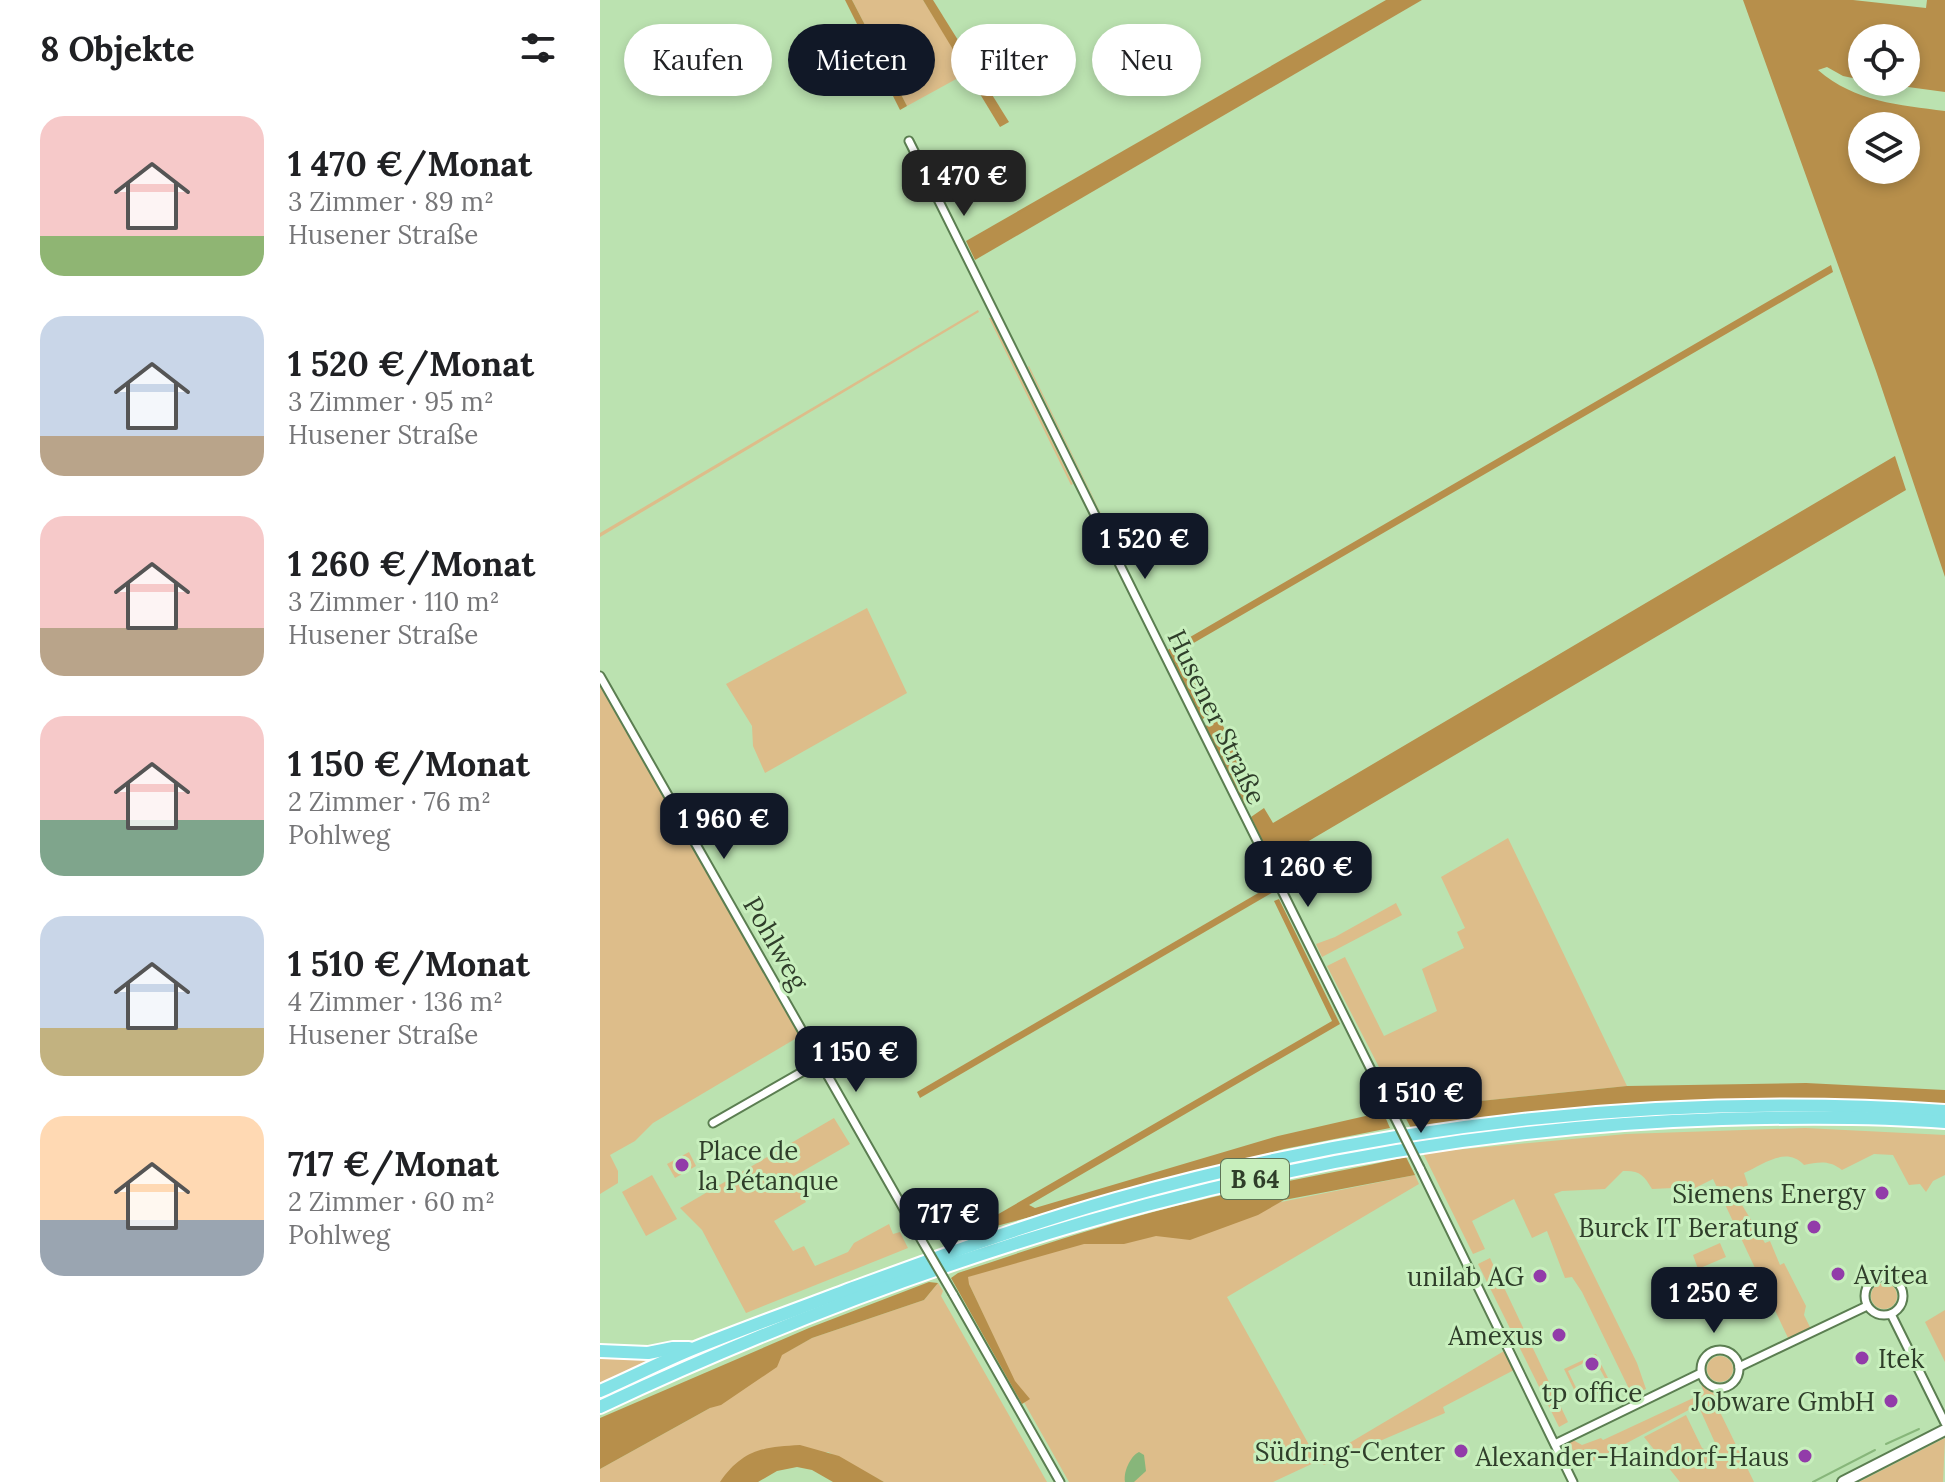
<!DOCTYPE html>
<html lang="de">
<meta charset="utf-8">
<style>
body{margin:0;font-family:Lora,serif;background:#f6f6f6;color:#202124;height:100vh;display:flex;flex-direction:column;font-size:30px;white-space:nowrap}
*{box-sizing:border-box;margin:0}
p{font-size:26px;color:#757577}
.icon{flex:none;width:44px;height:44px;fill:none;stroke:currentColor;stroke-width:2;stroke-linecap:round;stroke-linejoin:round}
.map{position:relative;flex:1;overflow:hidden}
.drawer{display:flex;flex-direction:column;background:#fff;width:600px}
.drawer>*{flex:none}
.hud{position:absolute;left:24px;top:24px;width:760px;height:72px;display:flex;gap:16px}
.fabs{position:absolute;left:1248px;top:24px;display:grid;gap:16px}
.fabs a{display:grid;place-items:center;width:72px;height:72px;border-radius:50%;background:#fff;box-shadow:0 4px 12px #0003;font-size:40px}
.price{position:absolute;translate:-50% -68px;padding:0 18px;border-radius:16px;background:#111827;color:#fff;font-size:26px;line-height:52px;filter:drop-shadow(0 2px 4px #0008)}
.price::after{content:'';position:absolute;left:50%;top:48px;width:24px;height:18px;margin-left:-12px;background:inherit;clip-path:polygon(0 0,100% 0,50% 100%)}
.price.active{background:#222;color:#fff}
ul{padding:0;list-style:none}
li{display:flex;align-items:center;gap:24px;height:200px;padding:0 40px}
li span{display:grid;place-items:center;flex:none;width:224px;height:160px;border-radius:24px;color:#555}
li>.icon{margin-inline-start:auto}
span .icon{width:96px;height:96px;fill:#fffc;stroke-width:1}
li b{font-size:34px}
h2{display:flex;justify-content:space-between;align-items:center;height:96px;padding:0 40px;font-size:34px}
.chip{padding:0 28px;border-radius:36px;background:#fff;box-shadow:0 4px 12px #0003;font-size:28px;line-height:72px}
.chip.active{background:#111827;color:#fff}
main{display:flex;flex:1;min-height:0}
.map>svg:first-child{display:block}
</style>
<main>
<section class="drawer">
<h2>8 Objekte<svg class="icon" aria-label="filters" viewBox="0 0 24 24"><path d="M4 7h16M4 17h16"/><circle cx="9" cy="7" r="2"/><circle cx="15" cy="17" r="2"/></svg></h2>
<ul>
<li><span style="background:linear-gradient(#f6c9c9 75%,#8fb573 0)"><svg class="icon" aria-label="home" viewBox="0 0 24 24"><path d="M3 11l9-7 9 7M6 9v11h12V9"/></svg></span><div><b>1 470 €/Monat</b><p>3 Zimmer · 89 m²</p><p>Husener Straße</p></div></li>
<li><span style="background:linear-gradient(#c9d6e8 75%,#b9a48a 0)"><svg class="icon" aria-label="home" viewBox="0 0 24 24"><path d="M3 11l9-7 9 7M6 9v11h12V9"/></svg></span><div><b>1 520 €/Monat</b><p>3 Zimmer · 95 m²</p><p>Husener Straße</p></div></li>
<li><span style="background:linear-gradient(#f6c9c9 70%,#b9a48a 0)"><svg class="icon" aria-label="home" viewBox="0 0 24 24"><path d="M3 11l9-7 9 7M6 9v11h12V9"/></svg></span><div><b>1 260 €/Monat</b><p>3 Zimmer · 110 m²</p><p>Husener Straße</p></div></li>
<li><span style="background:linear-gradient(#f6c9c9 65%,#7fa58c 0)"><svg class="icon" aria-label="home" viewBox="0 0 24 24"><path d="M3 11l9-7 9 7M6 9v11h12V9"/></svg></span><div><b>1 150 €/Monat</b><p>2 Zimmer · 76 m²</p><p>Pohlweg</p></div></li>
<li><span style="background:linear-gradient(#c9d6e8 70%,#c2b280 0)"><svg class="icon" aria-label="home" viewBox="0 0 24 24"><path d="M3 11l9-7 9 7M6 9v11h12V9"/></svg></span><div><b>1 510 €/Monat</b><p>4 Zimmer · 136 m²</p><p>Husener Straße</p></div></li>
<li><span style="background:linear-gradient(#ffd9b3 65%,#9aa5b1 0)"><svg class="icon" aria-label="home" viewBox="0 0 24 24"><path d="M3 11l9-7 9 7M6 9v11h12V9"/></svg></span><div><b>717 €/Monat</b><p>2 Zimmer · 60 m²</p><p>Pohlweg</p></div></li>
</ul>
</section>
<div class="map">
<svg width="1345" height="1482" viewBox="0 0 1345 1482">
<rect width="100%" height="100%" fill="#bbe2b0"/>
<g fill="#ddbd8a" fill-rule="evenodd">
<path d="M 252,0 L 323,0 L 369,72 L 307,106 Z"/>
<path d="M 378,310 L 379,312 L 0,537 L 0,533 Z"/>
<path d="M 389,318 L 391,318 L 473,484 L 471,485 Z"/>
<path d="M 429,366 L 521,554 L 428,367 Z"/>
<path d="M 267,608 L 307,693 L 165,773 L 153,746 L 152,726 L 126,684 Z"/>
<path d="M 0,686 L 212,1056 L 210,1063 L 195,1039 L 53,1123 L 35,1141 L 10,1155 L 18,1171 L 18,1183 L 0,1194 Z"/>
<path d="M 908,838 L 1027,1086 L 861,1103 L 856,1099 L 818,1106 L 799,1106 L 727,966 L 745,957 L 784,1036 L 837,1011 L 822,969 L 864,948 L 857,932 L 865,928 L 841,877 Z"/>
<path d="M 796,903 L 802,915 L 722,957 L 716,944 L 735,937 Z"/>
<path d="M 234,1118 L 250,1144 L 191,1178 L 206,1202 L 174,1221 L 193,1251 L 204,1246 L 215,1266 L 248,1252 L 254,1243 L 289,1224 L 293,1234 L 300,1232 L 308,1248 L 146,1313 L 102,1230 L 80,1208 Z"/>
<path d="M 1205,1128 L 1345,1135 L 1345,1175 L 1333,1181 L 1326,1192 L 1320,1184 L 1309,1185 L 1293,1155 L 1274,1154 L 1242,1170 C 1229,1160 1219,1162 1204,1165 C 1186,1146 1164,1164 1144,1173 L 1148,1185 L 1136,1195 L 1165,1243 L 1170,1241 L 1180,1265 L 1184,1263 L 1206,1306 L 1204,1315 L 1211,1329 L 1189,1340 L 1113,1179 L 1085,1193 L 1073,1188 L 1052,1189 C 1044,1175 1039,1170 1023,1171 L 1005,1189 L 962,1191 L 954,1194 L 1037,1363 L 1046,1389 L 1032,1395 L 982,1292 L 972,1277 L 965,1278 L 947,1231 L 932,1238 L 914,1199 L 872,1221 L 885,1249 L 873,1254 L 823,1153 L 1026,1134 Z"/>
<path d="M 89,1152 L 96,1166 L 75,1178 L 67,1164 Z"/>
<path d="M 52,1175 L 77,1219 L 46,1236 L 22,1192 Z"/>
<path d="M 815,1175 L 819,1184 L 627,1297 L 718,1461 L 673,1482 L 469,1482 L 425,1404 L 369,1284 L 356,1286 L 353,1281 L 484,1242 Z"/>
<path d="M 1120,1243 L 1126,1257 L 1098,1269 L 1093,1255 Z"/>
<path d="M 890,1258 L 968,1422 L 959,1427 L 878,1264 Z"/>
<path d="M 338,1283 L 343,1291 L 341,1296 L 447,1482 L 284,1482 L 228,1452 L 127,1482 L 0,1482 L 0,1469 L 110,1408 L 181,1355 L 212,1338 L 324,1300 Z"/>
<circle cx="1284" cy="1296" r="13"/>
<path d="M 1345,1310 L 1345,1362 L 1325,1322 Z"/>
<path d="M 904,1351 L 914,1370 L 843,1407 L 845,1413 L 724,1465 L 719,1461 Z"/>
<path d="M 996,1354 L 1012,1386 L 980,1402 L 964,1369 ZM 994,1358 L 1008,1384 L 981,1398 L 968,1371 Z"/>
<path d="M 71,1355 L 0,1387 L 0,1356 L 21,1359 Z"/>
<circle cx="1120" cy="1369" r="13"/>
<path d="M 1101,1384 L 1115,1393 L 1119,1410 L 1154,1482 L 1080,1482 L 1044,1437 L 1086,1415 L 1102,1448 L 1108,1451 L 1116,1445 L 1098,1405 L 982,1467 L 969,1443 L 973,1440 L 982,1445 L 1001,1438 L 1003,1440 L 1104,1393 Z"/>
<path d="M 1345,1438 L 1343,1482 L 1259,1482 Z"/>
</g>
<g fill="#b78f4b" fill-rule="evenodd">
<path d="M 245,0 L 252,0 L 307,106 L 300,110 Z"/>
<path d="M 323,0 L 333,0 L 409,122 L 400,127 Z"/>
<path d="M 786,0 L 822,0 L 375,260 L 366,241 Z"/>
<path d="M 1143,0 L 1253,0 L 1326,8 L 1327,0 L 1345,0 L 1345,92 L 1271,82 L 1306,82 L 1306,38 L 1262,38 L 1262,80 L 1243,76 L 1227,67 L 1218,70 C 1255,102 1299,105 1345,111 L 1345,577 L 1276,371 ZM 1262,126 L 1306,126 L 1306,170 L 1262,170 Z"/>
<path d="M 1231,265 L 1233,272 L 585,648 L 616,711 L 601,720 L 566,651 Z"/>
<path d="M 1295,456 L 1306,490 L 673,862 L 651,817 L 664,808 L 673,823 Z"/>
<path d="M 619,718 L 660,799 L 644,805 L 604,727 Z"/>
<path d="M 672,885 L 675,891 L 320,1098 L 317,1092 Z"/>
<path d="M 679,899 L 740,1024 L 429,1205 L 435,1208 L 678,1136 L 783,1112 L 790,1128 L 684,1149 L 344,1240 L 342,1233 L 395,1216 L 732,1021 L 674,901 Z"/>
<path d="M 1206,1083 L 1345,1090 L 1345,1104 C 1167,1093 986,1103 811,1128 L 803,1113 L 861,1103 L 1027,1086 Z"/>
<path d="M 806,1157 L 815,1175 L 684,1200 L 658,1215 L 590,1240 L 556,1236 L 524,1244 L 484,1244 L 368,1277 L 369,1284 L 415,1381 L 430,1399 L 422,1404 L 351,1278 L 358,1273 C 437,1247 516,1220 597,1201 C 666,1184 736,1173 806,1157 Z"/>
<path d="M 329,1282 L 338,1283 L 324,1300 L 212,1338 L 182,1355 L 177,1367 L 121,1405 L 110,1408 L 0,1469 L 0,1418 L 209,1328 Z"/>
<path d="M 200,1445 L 239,1456 L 284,1482 L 233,1482 L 212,1470 L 197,1467 L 177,1471 L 158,1482 L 120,1482 C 143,1449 164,1447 200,1445 Z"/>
</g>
<path fill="#87b67a" d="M 539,1452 L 544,1455 L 546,1471 L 534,1482 L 525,1482 C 523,1473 530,1456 539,1452 Z"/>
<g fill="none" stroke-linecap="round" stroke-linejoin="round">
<g stroke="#87b67a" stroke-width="2">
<path d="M 1286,1444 L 1319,1429"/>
<path d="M 1213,1482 L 1275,1450"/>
</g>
<g stroke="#5b7e51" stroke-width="11">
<g id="minor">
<path d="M 309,141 L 794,1116"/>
<path d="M 0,676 L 318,1234"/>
<path d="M 113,1123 L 221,1061"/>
<path d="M 820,1168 L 973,1482"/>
<circle cx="1284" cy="1296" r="19"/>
<path d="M 353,1294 L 460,1482"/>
<path d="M 1291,1314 L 1345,1423"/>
<circle cx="1120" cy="1369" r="19"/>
<path d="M 1139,1367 L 1267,1306"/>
<path d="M 955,1444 L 1101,1373"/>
</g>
</g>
<g stroke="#5b7e51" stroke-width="14">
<path id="secondary" d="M 1243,1482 L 1345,1430"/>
</g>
<g stroke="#fff" stroke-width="16">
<g id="trunk">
<path d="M 0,1351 L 48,1353 L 73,1348 L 89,1348"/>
<path d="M 0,1391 C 32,1377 63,1361 95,1348 C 145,1328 195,1310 245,1291 C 335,1258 424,1225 516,1199 C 785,1123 1067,1092 1345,1111"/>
<path d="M 0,1407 C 354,1241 728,1131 1122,1119 C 1196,1117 1271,1116 1345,1122"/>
</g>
</g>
<use href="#minor" stroke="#fff" stroke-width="7"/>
<use href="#secondary" stroke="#fff" stroke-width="10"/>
<use href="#trunk" stroke="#84e2e6" stroke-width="12"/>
<g stroke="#5b7e51" stroke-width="11" stroke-linecap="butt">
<g id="minor-bridge">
<path d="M 794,1116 L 820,1168"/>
<path d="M 318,1234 L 353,1294"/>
</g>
</g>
<use href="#minor-bridge" stroke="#fff" stroke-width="7"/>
</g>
<g fill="#923ca9" stroke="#c8efbd" stroke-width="3">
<circle cx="82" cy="1165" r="8"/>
<circle cx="1282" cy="1193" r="8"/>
<circle cx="1214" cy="1227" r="8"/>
<circle cx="1238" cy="1274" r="8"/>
<circle cx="940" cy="1276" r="8"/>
<circle cx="959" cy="1335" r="8"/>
<circle cx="1262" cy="1358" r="8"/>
<circle cx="992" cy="1364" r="8"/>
<circle cx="1291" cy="1401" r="8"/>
<circle cx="861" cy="1451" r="8"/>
<circle cx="1205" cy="1456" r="8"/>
</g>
<g text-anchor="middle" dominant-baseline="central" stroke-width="6" stroke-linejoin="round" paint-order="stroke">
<rect fill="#c8efbd" stroke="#5d7356" stroke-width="2" x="621" y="1159" width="68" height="40" rx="6"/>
<g font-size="24" font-weight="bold" fill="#2f3e2a">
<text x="655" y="1179">B 64</text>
</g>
<g font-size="26" fill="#2f3e2a" stroke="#c8efbd">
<text transform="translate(617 717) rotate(64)">Husener Straße</text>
<text transform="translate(176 943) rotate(60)">Pohlweg</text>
</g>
<g font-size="26" fill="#2f3e2a" stroke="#c8efbd" text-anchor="end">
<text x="98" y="1150" text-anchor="start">Place de<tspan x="98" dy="30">la Pétanque</tspan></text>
<text x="1266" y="1193">Siemens Energy</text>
<text x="1198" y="1227">Burck IT Beratung</text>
<text x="1254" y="1274" text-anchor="start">Avitea</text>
<text x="924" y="1276">unilab AG</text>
<text x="943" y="1335">Amexus</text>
<text x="1278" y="1358" text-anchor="start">Itek</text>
<text x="992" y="1392" text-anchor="middle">tp office</text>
<text x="1275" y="1401">Jobware GmbH</text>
<text x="845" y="1451">Südring-Center</text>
<text x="1189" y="1456">Alexander-Haindorf-Haus</text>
</g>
</g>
</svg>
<div class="fabs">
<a><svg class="icon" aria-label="locate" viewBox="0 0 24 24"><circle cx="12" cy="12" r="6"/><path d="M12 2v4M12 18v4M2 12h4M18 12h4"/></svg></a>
<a><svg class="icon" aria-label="layers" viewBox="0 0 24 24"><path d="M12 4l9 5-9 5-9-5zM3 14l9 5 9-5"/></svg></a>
</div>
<b class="price active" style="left:364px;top:218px">1 470 €</b>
<b class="price" style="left:545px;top:581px">1 520 €</b>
<b class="price" style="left:124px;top:861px">1 960 €</b>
<b class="price" style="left:708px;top:909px">1 260 €</b>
<b class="price" style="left:256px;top:1094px">1 150 €</b>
<b class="price" style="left:821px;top:1135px">1 510 €</b>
<b class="price" style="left:349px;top:1256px">717 €</b>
<b class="price" style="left:1114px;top:1335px">1 250 €</b>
<div class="hud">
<a class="chip">Kaufen</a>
<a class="chip active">Mieten</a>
<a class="chip">Filter</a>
<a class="chip">Neu</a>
</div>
</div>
</main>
